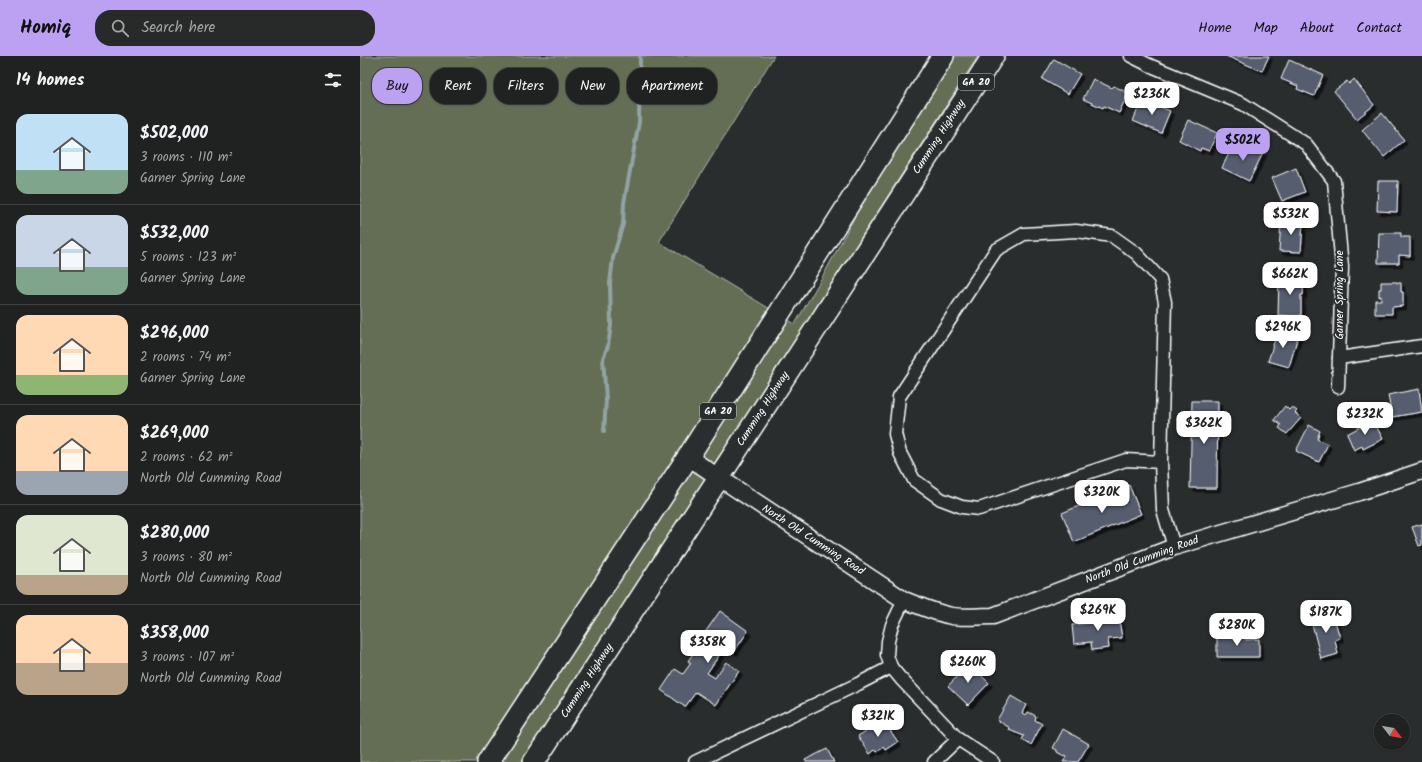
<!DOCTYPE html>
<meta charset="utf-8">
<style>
body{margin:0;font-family:Kalam,sans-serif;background:#282a2a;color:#f1f3f6;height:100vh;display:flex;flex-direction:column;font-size:15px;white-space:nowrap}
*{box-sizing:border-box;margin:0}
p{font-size:13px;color:#a2a4a5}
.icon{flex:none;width:22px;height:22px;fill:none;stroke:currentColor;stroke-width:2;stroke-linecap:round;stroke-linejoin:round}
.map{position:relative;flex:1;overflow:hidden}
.drawer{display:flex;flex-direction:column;background:#202222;width:360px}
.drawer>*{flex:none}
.hud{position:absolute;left:12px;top:12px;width:380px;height:36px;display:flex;gap:8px}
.needle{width:26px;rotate:121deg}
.tools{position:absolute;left:1014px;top:658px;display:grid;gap:8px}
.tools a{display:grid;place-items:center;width:36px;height:36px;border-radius:50%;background:#202222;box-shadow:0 1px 3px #0004,0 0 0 1px #3d3f40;font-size:20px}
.price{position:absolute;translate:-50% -34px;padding:0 9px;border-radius:8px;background:#fff;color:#222;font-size:13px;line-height:26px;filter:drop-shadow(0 1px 2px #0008)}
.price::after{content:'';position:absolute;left:50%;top:24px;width:12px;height:9px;margin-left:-6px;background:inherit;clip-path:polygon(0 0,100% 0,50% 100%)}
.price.current{background:#bca0f2;color:#111}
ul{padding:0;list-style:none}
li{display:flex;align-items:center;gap:12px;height:100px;padding:0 16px}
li+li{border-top:1px solid #3d3f40}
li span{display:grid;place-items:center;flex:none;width:112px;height:80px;border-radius:12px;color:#555}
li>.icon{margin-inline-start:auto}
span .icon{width:48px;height:48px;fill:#fffc;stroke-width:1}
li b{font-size:17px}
h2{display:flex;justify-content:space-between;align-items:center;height:48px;padding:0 16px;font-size:17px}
.pill{padding:0 14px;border-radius:16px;background:#202222;box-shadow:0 1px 3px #0004,0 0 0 1px #3d3f40;font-size:14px;line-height:36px}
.pill.current{background:#bca0f2;color:#111}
header{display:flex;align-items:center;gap:24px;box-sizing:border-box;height:56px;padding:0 20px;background:#bca0f2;color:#111}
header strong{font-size:19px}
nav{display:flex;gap:22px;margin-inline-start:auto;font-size:14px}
.search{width:280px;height:36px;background:#282a2a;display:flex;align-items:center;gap:10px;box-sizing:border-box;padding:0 14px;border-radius:16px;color:#a2a4a5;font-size:15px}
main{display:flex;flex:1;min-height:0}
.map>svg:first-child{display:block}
</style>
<header>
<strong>Homiq</strong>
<div class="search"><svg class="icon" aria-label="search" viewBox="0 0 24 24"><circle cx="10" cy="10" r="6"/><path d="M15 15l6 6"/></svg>Search here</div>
<nav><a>Home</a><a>Map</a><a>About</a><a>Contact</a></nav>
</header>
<main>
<section class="drawer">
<h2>14 homes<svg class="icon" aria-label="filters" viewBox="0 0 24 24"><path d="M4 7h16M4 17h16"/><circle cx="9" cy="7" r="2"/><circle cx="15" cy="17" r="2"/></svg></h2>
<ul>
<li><span style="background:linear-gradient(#bfe0f5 70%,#7fa58c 0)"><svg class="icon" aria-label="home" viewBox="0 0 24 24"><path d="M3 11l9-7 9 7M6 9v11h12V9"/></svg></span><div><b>$502,000</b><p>3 rooms · 110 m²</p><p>Garner Spring Lane</p></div></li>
<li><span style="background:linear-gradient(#c9d6e8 65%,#7fa58c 0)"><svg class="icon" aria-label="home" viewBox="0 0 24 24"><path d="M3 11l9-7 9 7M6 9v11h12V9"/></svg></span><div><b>$532,000</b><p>5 rooms · 123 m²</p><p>Garner Spring Lane</p></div></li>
<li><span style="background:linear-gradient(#ffd9b3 75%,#8fb573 0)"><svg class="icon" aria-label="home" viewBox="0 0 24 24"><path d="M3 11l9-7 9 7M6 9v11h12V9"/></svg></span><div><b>$296,000</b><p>2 rooms · 74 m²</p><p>Garner Spring Lane</p></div></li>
<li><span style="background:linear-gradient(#ffd9b3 70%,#9aa5b1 0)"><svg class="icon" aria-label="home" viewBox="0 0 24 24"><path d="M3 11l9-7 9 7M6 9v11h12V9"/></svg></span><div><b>$269,000</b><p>2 rooms · 62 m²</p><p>North Old Cumming Road</p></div></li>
<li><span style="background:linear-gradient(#dfe7d0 75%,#b9a48a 0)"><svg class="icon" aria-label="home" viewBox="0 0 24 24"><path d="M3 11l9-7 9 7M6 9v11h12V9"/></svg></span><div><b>$280,000</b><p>3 rooms · 80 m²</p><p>North Old Cumming Road</p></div></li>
<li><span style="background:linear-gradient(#ffd9b3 60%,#b9a48a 0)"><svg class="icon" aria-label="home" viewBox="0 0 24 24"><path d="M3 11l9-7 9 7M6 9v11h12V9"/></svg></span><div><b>$358,000</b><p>3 rooms · 107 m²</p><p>North Old Cumming Road</p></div></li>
</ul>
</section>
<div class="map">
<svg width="1062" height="706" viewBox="0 0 1062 706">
<defs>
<filter id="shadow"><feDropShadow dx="3.5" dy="3.5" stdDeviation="0" flood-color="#0009"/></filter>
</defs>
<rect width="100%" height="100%" fill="#2a2d2e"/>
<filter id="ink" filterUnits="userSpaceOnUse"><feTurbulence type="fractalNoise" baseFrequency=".025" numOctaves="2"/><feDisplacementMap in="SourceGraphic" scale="8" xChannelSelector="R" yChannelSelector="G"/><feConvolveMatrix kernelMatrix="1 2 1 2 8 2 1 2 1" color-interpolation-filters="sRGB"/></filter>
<g filter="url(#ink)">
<path fill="#636e54" stroke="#b1b6aa" d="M 0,0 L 414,0 L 299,186 L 435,268 L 464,218 L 543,71 L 589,0 L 618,0 L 443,272 L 457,281 L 179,706 L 0,706 Z"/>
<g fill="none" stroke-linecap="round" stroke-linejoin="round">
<path stroke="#91a3a4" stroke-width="4" d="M 244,375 L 246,343 L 243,302 L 248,290 L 251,269 L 250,227 L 253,202 L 263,168 L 264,147 L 279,66 L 280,0"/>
</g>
<g fill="#555d6e" stroke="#fff" filter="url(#shadow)">
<path d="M 866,0 L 909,0 L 902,15 Z"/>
<path d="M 694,3 L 720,18 L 708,38 L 682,23 Z"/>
<path d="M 929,4 L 963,19 L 954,40 L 937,33 L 938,30 L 921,23 Z"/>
<path d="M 733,23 L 752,32 L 754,30 L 768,37 L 759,57 L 744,50 L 743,52 L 723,43 Z"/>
<path d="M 994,23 L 1014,49 L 997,63 L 974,35 L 987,25 L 989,28 Z"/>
<path d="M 782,43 L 810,55 L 801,77 L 773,65 Z"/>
<path d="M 1022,57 L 1044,84 L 1024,101 L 1002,74 Z"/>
<path d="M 828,64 L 857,77 L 849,95 L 841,92 L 840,95 L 819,84 Z"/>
<path d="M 887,89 L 903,97 L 889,125 L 862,112 L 871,93 L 880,97 L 881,96 L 883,97 Z"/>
<path d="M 936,112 L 945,136 L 922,145 L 912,122 Z"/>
<path d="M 1018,125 L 1038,125 L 1037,156 L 1017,155 Z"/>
<path d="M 921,165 L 943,166 L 941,196 L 919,195 Z"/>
<path d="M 1019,177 L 1041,177 L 1041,181 L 1050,181 L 1050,200 L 1039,199 L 1039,207 L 1018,207 Z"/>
<path d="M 919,221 L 944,222 L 943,239 L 941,239 L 941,260 L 918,259 Z"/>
<path d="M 1021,226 L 1037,226 L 1037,227 L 1041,227 L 1041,236 L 1043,236 L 1043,250 L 1032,251 L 1032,258 L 1015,258 L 1015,244 L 1021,244 L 1021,240 L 1019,241 L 1019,233 L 1021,233 Z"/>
<path d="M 918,274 L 938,280 L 929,311 L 908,305 Z"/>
<path d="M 1059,333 L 1062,356 L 1032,361 L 1028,339 Z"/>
<path d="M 832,345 L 858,345 L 857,432 L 830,432 Z"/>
<path d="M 925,350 L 929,354 L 932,351 L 937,355 L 935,357 L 941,362 L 927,378 L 919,372 L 921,369 L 914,364 Z"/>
<path d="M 1013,364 L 1023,383 L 1003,393 L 1002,390 L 994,394 L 987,378 Z"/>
<path d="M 949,369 L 960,375 L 957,383 L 968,388 L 959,406 L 936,395 Z"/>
<path d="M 769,429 L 781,458 L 714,486 L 702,457 Z"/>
<path d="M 1062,468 L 1062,489 L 1059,490 L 1052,471 Z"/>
<path d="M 970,554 L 971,559 L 973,558 L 980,582 L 975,584 L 978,598 L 961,603 L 950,560 Z"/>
<path d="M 360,555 L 388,575 L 374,596 L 365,591 L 347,617 L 355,622 L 366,606 L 379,615 L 356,649 L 336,636 L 325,651 L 301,634 L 315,613 L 323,618 L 331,607 L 328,605 L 339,588 L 342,590 L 348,580 L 344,578 Z"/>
<path d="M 753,560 L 753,564 L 759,563 L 762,582 L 748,583 L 749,592 L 732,594 L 731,586 L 714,588 L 712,569 L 736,566 L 736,562 Z"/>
<path d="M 857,580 L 885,580 L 886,584 L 899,583 L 899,601 L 857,601 Z"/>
<path d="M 609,608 L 629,627 L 608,649 L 588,630 Z"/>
<path d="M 651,640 L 666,649 L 662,657 L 666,659 L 668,656 L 676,660 L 675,664 L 682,668 L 671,689 L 662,684 L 664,680 L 649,674 L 650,672 L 637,664 Z"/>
<path d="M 523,664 L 538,686 L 526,694 L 524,691 L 517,696 L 515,694 L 510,698 L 498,680 Z"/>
<path d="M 703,673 L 729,688 L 718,706 L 703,706 L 707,700 L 705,699 L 704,700 L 697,696 L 697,694 L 693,692 Z"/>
<path d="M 467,693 L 474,706 L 446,706 L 445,704 Z"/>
</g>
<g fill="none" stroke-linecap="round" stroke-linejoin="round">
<g stroke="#fff" stroke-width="15">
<g id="minor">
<path d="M 771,0 L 789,9 L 883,48 L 946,88 L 974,125 L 982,211 L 978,331"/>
<path d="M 979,302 L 1062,290"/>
<path d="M 801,406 L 766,404 L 619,453 L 602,451 L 581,443 L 554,424 L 540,397 L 535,378 L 539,341 L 636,194 L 664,178 L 716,175 L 752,180 L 776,197 L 800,223 L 805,246 L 801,406 L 803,454 L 814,491"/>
<path d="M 544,544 L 532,569 L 528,585 L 527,599 L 531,611 L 541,623 L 598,683 L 633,706"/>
<path d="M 335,706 L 498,628 L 531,611"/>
<path d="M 574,706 L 598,683"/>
</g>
</g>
<g stroke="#fff" stroke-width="19">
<path id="tertiary" d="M 328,401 L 544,544 C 560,550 575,557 592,560 C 605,562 619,560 633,560 L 814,491 L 999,436 L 1062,415"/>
</g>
<g stroke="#fff" stroke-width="24">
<g id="trunk">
<path d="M 128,706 L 328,401 L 583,0"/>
<path d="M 174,706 L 633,0"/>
</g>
</g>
<use href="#minor" stroke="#2a2d2e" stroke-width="12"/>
<use href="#tertiary" stroke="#2a2d2e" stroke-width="16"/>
<use href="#trunk" stroke="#2a2d2e" stroke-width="21"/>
</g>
</g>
<g text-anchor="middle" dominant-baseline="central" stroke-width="3.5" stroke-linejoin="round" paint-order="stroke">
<g fill="#2a2d2e" stroke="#bfc0c0" stroke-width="1">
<rect x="598" y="18" width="36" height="16" rx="3"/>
<rect x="340" y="347" width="36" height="16" rx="3"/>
</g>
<g font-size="10" font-weight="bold" fill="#fff">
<text x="616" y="26">GA 20</text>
<text x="358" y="355">GA 20</text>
</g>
<g font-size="11" fill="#fff" stroke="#2a2d2e">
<text transform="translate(579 81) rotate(-57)">Cumming Highway</text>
<text transform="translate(980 239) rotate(-90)">Garner Spring Lane</text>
<text transform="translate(403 353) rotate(-57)">Cumming Highway</text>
<text transform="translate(453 484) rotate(33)">North Old Cumming Road</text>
<text transform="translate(782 504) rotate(-20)">North Old Cumming Road</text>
<text transform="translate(227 625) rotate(-57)">Cumming Highway</text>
</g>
</g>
</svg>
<div class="tools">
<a><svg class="needle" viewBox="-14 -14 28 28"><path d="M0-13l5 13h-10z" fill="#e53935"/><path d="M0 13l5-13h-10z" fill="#a2a4a5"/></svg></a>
</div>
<b class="price" style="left:792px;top:60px">$236K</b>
<b class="price current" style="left:883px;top:106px">$502K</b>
<b class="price" style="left:931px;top:180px">$532K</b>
<b class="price" style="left:930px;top:240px">$662K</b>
<b class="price" style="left:923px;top:293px">$296K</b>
<b class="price" style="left:1005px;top:380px">$232K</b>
<b class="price" style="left:844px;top:389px">$362K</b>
<b class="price" style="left:742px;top:458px">$320K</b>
<b class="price" style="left:738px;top:576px">$269K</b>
<b class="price" style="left:966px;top:578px">$187K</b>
<b class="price" style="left:877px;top:591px">$280K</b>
<b class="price" style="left:348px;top:608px">$358K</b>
<b class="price" style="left:608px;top:628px">$260K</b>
<b class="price" style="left:518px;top:682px">$321K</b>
<div class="hud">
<a class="pill current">Buy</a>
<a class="pill">Rent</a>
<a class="pill">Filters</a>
<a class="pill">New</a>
<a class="pill">Apartment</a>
</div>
</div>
</main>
